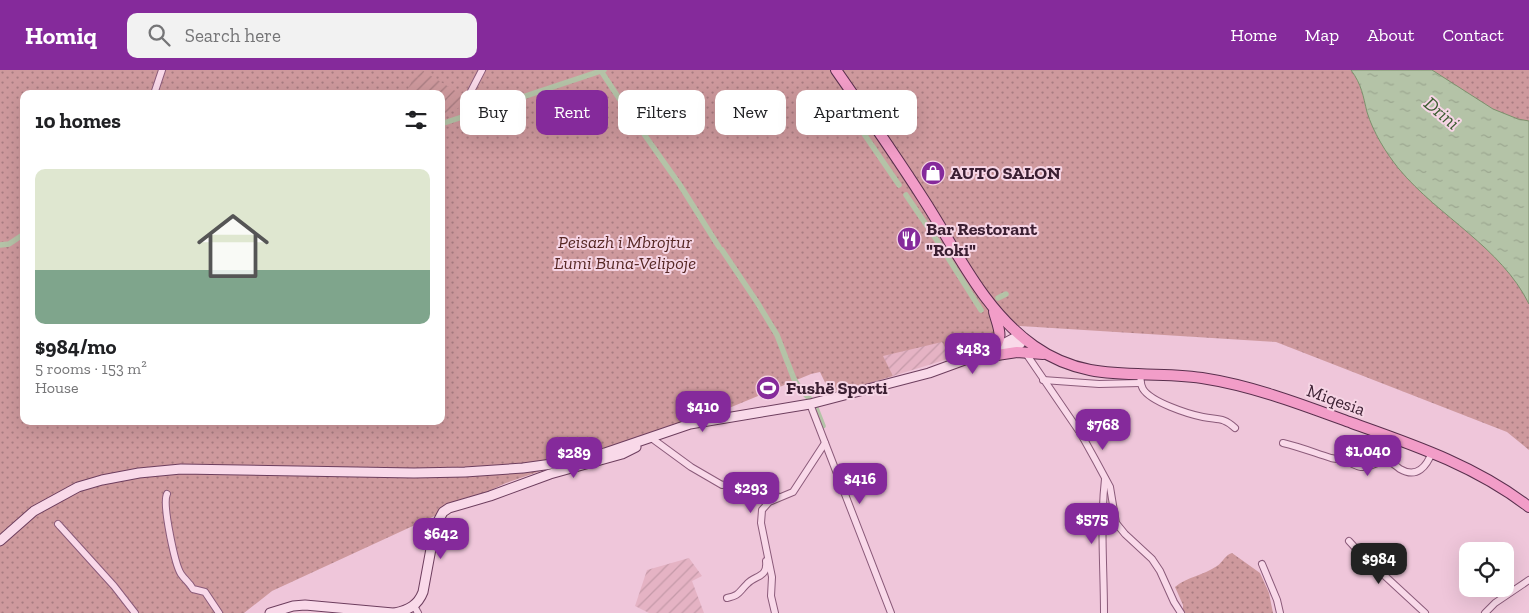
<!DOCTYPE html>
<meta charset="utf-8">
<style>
body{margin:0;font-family:"Zilla Slab",serif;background:#f2f2f2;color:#202124;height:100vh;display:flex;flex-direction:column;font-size:19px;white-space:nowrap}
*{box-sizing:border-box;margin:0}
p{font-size:16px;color:#757577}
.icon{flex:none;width:28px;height:28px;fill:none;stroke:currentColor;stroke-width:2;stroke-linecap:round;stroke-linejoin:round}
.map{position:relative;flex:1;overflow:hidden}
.details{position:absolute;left:20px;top:20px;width:425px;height:335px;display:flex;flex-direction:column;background:#fff;border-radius:10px;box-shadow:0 5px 20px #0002}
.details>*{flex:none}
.hud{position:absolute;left:460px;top:20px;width:475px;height:45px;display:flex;gap:10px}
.fabs{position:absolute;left:1459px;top:472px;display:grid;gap:10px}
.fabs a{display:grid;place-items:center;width:55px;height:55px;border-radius:10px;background:#fff;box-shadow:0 5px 20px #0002;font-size:25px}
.price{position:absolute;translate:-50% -42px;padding:0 11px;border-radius:10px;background:#852a9b;color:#fff;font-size:16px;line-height:32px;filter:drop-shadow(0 1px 2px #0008)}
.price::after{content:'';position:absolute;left:50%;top:30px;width:15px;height:11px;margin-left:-8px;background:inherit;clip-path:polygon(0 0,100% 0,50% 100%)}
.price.selected{background:#222;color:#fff}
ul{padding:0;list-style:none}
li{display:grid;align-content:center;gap:10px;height:265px;padding:0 15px}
li span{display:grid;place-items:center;height:155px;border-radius:10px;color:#555}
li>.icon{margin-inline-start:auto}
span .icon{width:90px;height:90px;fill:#fffc;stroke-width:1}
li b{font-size:21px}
h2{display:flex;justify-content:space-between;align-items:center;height:60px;padding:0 15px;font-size:21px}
.chip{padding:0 18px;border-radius:10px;background:#fff;box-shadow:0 5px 20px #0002;font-size:18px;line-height:45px}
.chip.selected{background:#852a9b;color:#fff}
header{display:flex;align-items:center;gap:30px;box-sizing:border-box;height:70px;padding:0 25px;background:#852a9b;color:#fff}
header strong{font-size:24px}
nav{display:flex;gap:28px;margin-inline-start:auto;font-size:18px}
.search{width:350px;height:45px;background:#f2f2f2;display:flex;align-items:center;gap:12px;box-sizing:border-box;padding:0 18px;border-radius:10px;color:#757577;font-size:19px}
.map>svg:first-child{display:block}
</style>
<header>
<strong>Homiq</strong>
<div class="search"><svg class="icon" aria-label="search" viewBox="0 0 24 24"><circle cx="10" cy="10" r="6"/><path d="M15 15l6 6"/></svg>Search here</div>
<nav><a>Home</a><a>Map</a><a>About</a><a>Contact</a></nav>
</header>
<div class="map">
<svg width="1529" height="543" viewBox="0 0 1529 543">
<defs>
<pattern id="farmland-furrows" width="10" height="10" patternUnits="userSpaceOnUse" patternTransform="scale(1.25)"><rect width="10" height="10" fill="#e5b3c4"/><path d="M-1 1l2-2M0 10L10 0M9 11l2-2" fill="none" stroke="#c59aa9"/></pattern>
<pattern id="grass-dots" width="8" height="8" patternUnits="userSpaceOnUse" patternTransform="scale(1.25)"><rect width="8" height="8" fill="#ce999d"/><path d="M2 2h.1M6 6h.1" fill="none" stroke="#a87c81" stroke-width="1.8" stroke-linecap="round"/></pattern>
<pattern id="garden-furrows" width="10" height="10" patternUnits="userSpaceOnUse" patternTransform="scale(1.25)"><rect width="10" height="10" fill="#ce999d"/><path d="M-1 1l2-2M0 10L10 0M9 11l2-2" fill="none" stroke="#a87c81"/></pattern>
<pattern id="water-ripples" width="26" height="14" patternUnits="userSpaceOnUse" patternTransform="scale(1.25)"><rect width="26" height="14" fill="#b4c3a7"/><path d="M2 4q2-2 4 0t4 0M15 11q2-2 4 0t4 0" fill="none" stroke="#9ca790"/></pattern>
</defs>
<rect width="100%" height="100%" fill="#efc6da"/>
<g fill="url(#farmland-furrows)">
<path d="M 925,240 L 951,288 L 893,306 L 871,264 Z"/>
<path d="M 689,488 L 702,506 L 692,511 L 704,543 L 649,543 L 635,536 L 647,500 Z"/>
</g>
<g fill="url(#grass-dots)" fill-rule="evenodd">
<path d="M 0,0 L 1529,0 L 1529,380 L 1507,362 L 1276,272 L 1005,255 L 993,258 L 996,261 L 994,271 L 987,276 L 951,288 L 942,272 L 883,286 L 893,306 L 831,325 L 820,302 L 811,304 L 688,355 L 608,378 L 506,413 L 272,521 L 244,543 L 0,543 ZM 24,24 L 441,24 L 441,351 L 24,351 Z"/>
<path d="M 1232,483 L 1260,503 L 1269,523 L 1273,543 L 1185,543 L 1183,541 L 1183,535 L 1175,517 C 1187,507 1204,505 1217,496 C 1223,492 1225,485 1232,483 Z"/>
</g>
<path fill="url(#garden-furrows)" d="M 418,0 L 422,2 L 423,1 L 457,22 L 465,31 C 460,40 451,41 441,44 L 441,24 L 405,24 Z"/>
<path fill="url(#water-ripples)" stroke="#7d916d" d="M 1351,0 L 1432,0 L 1493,39 L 1518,49 L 1529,51 L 1529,234 C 1501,177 1439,147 1399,99 C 1386,83 1373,62 1367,42 C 1363,26 1362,15 1351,0 Z"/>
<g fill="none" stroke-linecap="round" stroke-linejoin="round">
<g stroke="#b4c3a7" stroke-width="5.5">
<path d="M 601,1 L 636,54"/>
<path d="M 849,42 L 899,115"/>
<path d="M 441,54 L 604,0"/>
<path d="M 639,57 L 680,115 L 719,177"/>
<path d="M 906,125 L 938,172 L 981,240"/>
<path d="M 0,175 L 9,174 L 24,164"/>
<path d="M 722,180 L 757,232 L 777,265 L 794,309 L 801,320 L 814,333 L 823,356"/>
<path d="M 998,228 L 1006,224"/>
</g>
<g stroke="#8b5b7a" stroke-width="8">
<g id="street">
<path d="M 154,24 L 162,0"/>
<path d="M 466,31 L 482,0"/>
<path d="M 1025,282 L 1081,364 L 1096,391 L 1110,417 L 1116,453 L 1125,464 L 1152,489 L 1160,501 L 1174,532 L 1181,543"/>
<path d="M 1140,304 C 1141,310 1140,314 1143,319 C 1151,332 1188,344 1203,347 C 1218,350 1223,347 1235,358"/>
<path d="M 1043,310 L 1099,314 L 1140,313"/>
<path d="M 810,334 L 891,543"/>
<path d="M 650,367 L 691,397 L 722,415 C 731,414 742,410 751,416 C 762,423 761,427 777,426"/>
<path d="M 1283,373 C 1300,377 1315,383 1331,388 C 1335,389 1339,389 1343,390 C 1349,391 1354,396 1361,397 C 1370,398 1378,391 1387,391 C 1392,392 1396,396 1400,399 C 1417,409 1427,396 1432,382"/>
<path d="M 167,424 C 162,434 175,495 181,504 C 185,510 189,512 193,519 L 205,522 L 219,543"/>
<path d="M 58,454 L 114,516 L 135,543"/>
<path d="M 1349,471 L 1360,483 L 1425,543"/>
<path d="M 1262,494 L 1277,530 L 1280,543"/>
<path d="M 727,528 C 740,525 738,523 747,514 C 755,505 768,508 766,491"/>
<path d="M 414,536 L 418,543"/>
<path d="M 775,543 L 771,526 L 772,507 L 761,453 L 762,440 L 769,432 L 793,422 L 825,373"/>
<path d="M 1104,543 C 1104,498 1100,454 1105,409"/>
<path d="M 1485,543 L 1495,533 L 1529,510"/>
</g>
</g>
<g stroke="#6d3e5e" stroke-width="11">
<g id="secondary">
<path d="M 1005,282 L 1020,274 L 1024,268"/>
<path d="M 0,471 L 34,441 L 78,417 L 102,410 L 139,403 L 181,399 L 414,403 L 465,402 L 523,398 L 559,393 L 605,383 L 690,354 L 810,334 L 929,303 L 992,280 L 1020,265"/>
<path d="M 270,543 L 293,536 L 305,535 L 393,543"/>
<path d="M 395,543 C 409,540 418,535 423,522 L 435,457 L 443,442 L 449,438 L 490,426 L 550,404 L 622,384 L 636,377"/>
</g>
</g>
<g stroke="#592f4d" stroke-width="12">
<g id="primary">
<path d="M 836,0 C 866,43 896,86 924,130 C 957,181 983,240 1034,276 C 1089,315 1140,299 1202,308 C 1254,316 1303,335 1352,353 C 1414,375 1476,396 1529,437"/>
<path d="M 992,280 C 1005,268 998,257 994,242"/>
<path d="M 997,285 L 1017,282 L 1043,284"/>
</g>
</g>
<use href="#street" stroke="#f9d9e9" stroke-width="6"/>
<use href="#secondary" stroke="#f9d9e9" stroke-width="9"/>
<use href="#primary" stroke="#f29dc8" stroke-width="10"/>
</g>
<defs>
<g id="shop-disc" transform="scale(1.25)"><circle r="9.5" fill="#852a9b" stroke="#f6d5e5"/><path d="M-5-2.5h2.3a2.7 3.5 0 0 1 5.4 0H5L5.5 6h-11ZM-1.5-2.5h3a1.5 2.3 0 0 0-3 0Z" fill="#fff"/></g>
<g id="restaurant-disc" transform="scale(1.25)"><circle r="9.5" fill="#852a9b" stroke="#f6d5e5"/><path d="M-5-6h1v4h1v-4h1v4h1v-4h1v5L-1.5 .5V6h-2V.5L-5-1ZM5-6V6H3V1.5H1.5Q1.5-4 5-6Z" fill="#fff"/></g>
<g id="stadium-disc" transform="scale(1.25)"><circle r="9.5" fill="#852a9b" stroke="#f6d5e5"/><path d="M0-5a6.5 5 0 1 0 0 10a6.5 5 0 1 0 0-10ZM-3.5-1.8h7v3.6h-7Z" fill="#fff"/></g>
</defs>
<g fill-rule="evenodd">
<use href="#shop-disc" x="933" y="103"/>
<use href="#restaurant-disc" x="909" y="169"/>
<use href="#stadium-disc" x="768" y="318"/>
</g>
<g text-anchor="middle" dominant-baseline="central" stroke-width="4" stroke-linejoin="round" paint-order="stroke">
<g font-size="18" font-weight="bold" fill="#3b1f32" stroke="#f6d5e5" text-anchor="start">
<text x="950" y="103">AUTO SALON</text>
<text x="926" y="159">Bar Restorant<tspan x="926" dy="21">"Roki"</tspan></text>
<text x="786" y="318">Fushë Sporti</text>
</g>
<g font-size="18" font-style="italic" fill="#572825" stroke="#f6d5e5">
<text x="625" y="172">Peisazh i Mbrojtur<tspan x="625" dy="21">Lumi Buna-Velipoje</tspan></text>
</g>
<g font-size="18" fill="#3b1f32" stroke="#f6d5e5">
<text transform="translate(1336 330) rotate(20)">Miqesia</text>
</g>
<g font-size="19" font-style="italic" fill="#395b2e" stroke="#f6d5e5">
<text transform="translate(1442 43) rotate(40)">Drini</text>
</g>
</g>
</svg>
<div class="fabs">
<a><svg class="icon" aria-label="locate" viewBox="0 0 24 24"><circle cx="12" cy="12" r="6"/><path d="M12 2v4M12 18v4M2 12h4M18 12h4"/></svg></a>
</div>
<b class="price" style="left:973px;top:305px">$483</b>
<b class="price" style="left:703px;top:363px">$410</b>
<b class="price" style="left:1103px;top:381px">$768</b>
<b class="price" style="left:1368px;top:407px">$1,040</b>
<b class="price" style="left:574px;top:409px">$289</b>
<b class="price" style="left:860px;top:435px">$416</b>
<b class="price" style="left:751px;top:444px">$293</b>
<b class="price" style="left:1092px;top:475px">$575</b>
<b class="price" style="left:441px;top:490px">$642</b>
<b class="price selected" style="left:1379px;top:515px">$984</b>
<div class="hud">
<a class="chip">Buy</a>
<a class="chip selected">Rent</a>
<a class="chip">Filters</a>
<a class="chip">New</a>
<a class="chip">Apartment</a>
</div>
<section class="details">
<h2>10 homes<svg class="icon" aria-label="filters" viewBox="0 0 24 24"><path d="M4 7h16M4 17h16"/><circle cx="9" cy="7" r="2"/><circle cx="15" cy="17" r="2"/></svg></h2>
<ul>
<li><span style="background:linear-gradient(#dfe7d0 65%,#7fa58c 0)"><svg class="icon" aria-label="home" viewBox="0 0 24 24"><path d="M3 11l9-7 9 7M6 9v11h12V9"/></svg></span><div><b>$984/mo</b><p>5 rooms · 153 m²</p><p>House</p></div></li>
</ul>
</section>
</div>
